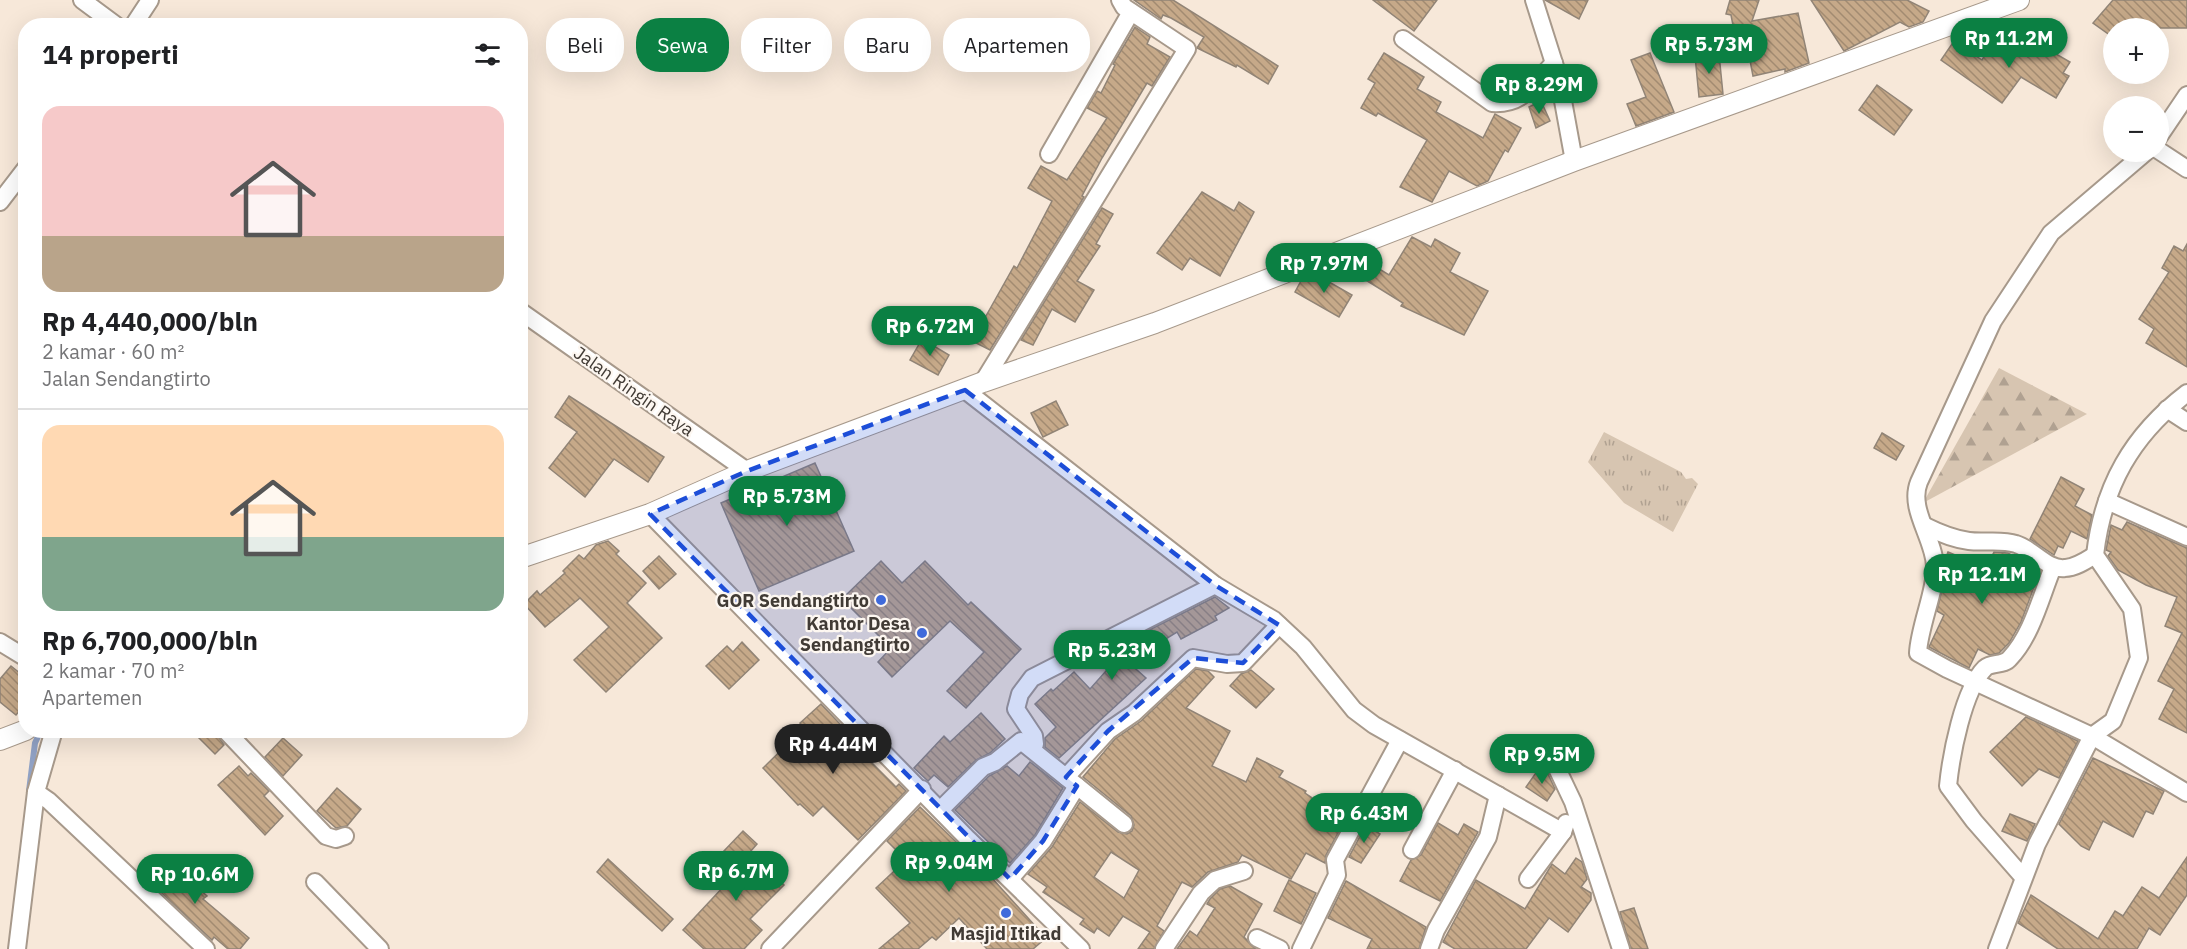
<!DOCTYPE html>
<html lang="id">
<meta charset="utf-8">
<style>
body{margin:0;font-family:"IBM Plex Sans",sans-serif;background:#f6f6f6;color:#202124;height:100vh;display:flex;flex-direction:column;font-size:22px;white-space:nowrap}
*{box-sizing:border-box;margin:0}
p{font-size:20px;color:#757577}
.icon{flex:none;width:33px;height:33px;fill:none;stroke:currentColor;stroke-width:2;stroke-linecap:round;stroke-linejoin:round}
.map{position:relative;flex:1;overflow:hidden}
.side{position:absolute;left:18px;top:18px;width:510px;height:720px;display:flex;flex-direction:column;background:#fff;border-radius:24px;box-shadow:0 6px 24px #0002}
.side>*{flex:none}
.top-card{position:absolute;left:546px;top:18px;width:570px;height:54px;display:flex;gap:12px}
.fabs{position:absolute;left:2103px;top:18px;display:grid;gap:12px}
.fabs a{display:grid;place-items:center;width:66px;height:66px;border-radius:50%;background:#fff;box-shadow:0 6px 24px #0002;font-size:30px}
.price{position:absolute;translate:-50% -51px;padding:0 14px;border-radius:21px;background:#0b8043;color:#fff;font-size:20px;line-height:39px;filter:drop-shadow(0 2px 3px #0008)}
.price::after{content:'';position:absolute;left:50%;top:36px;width:18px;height:14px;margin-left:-9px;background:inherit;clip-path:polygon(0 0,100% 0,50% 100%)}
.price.on{background:#222;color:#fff}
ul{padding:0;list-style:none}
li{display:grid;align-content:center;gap:12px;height:318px;padding:0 24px}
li+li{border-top:2px solid #e0e0e0}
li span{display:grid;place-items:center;height:186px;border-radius:18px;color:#555}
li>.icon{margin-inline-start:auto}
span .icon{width:108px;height:108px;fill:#fffc;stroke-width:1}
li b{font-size:26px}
h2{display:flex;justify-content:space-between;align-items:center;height:72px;padding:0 24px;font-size:26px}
.pill{padding:0 21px;border-radius:24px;background:#fff;box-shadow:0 6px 24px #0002;font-size:21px;line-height:54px}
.pill.on{background:#0b8043;color:#fff}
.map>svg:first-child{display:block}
</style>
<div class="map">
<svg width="2187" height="949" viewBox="0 0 2187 949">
<defs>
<pattern id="grass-tufts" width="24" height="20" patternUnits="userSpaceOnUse" patternTransform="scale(1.5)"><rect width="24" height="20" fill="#d7c5b1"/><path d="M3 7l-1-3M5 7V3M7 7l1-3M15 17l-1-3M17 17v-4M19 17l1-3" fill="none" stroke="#b0a191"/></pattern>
<pattern id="forest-firs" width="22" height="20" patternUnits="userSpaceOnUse" patternTransform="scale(1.5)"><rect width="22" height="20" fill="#d7c5b1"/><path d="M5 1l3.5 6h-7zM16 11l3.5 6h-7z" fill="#b0a191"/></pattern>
<pattern id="building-back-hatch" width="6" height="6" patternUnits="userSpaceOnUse" patternTransform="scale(1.5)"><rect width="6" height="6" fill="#c6a989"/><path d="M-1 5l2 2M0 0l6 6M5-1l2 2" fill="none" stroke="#a28b71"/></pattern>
</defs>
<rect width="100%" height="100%" fill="#f7e8d9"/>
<path fill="url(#grass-tufts)" d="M 1604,432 L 1681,472 L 1686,479 L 1692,478 L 1698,484 L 1673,532 L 1624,503 L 1588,462 Z"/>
<path fill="url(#forest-firs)" d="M 1999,368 L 2087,414 L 1923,503 Z"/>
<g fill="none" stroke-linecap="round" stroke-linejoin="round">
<path stroke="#90a1c4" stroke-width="6" d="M 29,791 L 35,743 L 41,730"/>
</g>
<g fill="url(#building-back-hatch)" stroke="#918476" stroke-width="1.5" fill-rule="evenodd">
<path d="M 1134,0 L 1173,0 L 1278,66 L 1268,84 L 1237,65 L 1236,67 L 1197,48 L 1204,37 L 1171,18 L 1163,15 L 1161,19 Z"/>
<path d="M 1373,0 L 1437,0 L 1414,31 Z"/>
<path d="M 1545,0 L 1588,0 L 1579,19 Z"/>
<path d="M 1730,0 L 1759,0 L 1752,21 L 1798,13 L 1809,63 L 1785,72 L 1785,69 L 1753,76 L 1748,50 L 1743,51 L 1740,61 L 1731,15 L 1726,14 Z"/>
<path d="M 1811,0 L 1907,0 L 1929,11 L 1923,22 L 1909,27 L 1900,22 L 1844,51 Z"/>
<path d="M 2113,0 L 2187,0 L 2187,28 L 2114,28 L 2114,38 L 2093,23 Z"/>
<path d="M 1135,27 L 1150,37 L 1147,44 L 1170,57 L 1152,86 L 1147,83 L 1102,158 L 1082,196 L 1084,197 L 990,350 L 972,341 L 1014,266 L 1017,268 L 1052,201 L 1028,188 L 1041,166 L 1067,180 L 1107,118 L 1087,108 L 1097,91 L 1101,93 L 1115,65 L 1113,64 Z"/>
<path d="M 1995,38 L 2028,57 L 2037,43 L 2070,62 L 2063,73 L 2069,76 L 2056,98 L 2021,77 L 2002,103 L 1941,60 L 1954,41 L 1982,60 Z"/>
<path d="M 1384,53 L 1424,77 L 1417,89 L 1441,102 L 1436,112 L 1483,138 L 1495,114 L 1521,128 L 1508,152 L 1505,150 L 1488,181 L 1477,186 L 1449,171 L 1432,202 L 1400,187 L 1427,140 L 1378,113 L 1376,116 L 1361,108 L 1375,83 L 1368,79 Z"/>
<path d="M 1650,53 L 1674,112 L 1636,126 L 1627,104 L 1646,97 L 1631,60 Z"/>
<path d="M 1719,54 L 1723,94 L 1699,97 L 1695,56 Z"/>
<path d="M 1877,85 L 1912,110 L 1894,135 L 1859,110 Z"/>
<path d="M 1541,101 L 1550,121 L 1536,128 L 1529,107 Z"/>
<path d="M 1202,192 L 1234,211 L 1239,202 L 1254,212 L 1220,276 L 1190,258 L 1182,270 L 1157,253 Z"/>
<path d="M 1102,208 L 1113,214 L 1096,244 L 1100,246 L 1077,281 L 1094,290 L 1075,322 L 1052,309 L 1033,345 L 1021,340 Z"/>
<path d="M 1412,237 L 1431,247 L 1435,239 L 1460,253 L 1450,272 L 1488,291 L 1464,335 L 1401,306 L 1403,303 L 1351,271 L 1360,257 L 1389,275 Z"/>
<path d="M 2187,244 L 2187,367 L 2146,343 L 2154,329 L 2139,319 L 2169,272 L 2162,268 L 2174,246 L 2183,251 Z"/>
<path d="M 1315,274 L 1352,295 L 1339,317 L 1295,292 L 1302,279 Z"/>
<path d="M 922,339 L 949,355 L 938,375 L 910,360 Z"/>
<path d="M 569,396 L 664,457 L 648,482 L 614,459 L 585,497 L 549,468 L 577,432 L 555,417 Z"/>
<path d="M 1056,401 L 1068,425 L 1043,437 L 1031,413 Z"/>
<path d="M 1882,433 L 1904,446 L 1896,460 L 1874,448 Z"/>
<path d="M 815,463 L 854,551 L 759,591 L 721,503 Z"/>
<path d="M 2061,477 L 2084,489 L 2075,506 L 2092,515 L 2087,539 L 2071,531 L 2063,548 L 2058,546 L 2054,555 L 2030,539 Z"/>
<path d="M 2127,522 L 2187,548 L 2187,733 L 2159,719 L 2174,689 L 2158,681 L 2182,633 L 2165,626 L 2177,597 L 2146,585 L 2118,570 L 2108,556 L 2111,552 L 2106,550 L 2111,525 L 2122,530 Z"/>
<path d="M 608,541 L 619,551 L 616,554 L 646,583 L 627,603 L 662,638 L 606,692 L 574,660 L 609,627 L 580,598 L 545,627 L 524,604 L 537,591 L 540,595 L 565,573 L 563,571 L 579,555 L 584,559 L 596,545 Z"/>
<path d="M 1948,552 L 1986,568 L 1994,552 L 2008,553 L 2040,571 L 2021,622 L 2009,643 L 1999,653 L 1990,655 L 1978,649 L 1969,668 L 1929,647 L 1944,615 L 1937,611 L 1945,576 L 1945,560 Z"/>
<path d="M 659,556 L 676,574 L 659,589 L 643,571 Z"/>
<path d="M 881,561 L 902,583 L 925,561 L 968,605 L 971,602 L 1021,649 L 966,708 L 947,691 L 984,652 L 950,621 L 892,677 L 878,662 L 891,648 L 842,599 Z"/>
<path d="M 1215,597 L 1229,608 L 1215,616 L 1217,620 L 1181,639 L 1177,632 L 1128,662 L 1146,678 L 1059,758 L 1045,747 L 1045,738 L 1056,727 L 1035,704 L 1051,689 L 1053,691 L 1074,672 L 1090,689 L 1137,636 Z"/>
<path d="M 742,642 L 759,660 L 729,689 L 706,666 L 727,646 L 733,652 Z"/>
<path d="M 11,666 L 26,678 L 26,703 L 16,715 L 0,702 L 0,679 Z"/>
<path d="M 1196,669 L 1208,671 L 1214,677 L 1186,708 L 1230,731 L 1212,766 L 1246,782 L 1257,758 L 1283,771 L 1279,777 L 1306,791 L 1305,793 L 1345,820 L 1326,855 L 1325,863 L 1306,853 L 1291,879 L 1242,855 L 1238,862 L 1208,872 L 1192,887 L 1182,882 L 1157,926 L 1164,931 L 1154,949 L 1138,949 L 1150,932 L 1123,916 L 1109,936 L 1097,928 L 1094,933 L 1080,924 L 1084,919 L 1043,892 L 1047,887 L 1028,874 L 1052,847 L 1080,802 L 1118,832 L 1127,834 L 1132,831 L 1134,825 L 1131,816 L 1083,777 L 1115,739 L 1141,721 ZM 1111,852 L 1139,870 L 1124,898 L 1094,877 Z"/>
<path d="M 1251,670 L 1274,689 L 1256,708 L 1230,686 L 1241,674 Z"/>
<path d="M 821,704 L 857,742 L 854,745 L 896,787 L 899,784 L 906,791 L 858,840 L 823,806 L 813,816 L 800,804 L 798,805 L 763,768 L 804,728 L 800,723 Z"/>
<path d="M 981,713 L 1005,739 L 990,753 L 976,760 L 948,787 L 934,775 L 928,781 L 914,768 L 944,736 L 950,742 Z"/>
<path d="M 2026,717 L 2078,741 L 2059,778 L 2039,769 L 2022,786 L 1990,752 Z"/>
<path d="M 191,730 L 214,730 L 224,745 L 215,754 Z"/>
<path d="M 283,738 L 302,755 L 283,776 L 265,757 Z"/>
<path d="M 2093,758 L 2164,791 L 2153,814 L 2146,811 L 2133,837 L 2103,821 L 2089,850 L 2081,846 L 2059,824 Z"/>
<path d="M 1030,762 L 1063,788 L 1035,835 L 1010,863 L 955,810 L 989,776 L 1007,766 L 1019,776 Z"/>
<path d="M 239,766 L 248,776 L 251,773 L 269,791 L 264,796 L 283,816 L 265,835 L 218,785 Z"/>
<path d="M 1540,767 L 1547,772 L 1555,789 L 1547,801 L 1526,787 Z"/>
<path d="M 337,788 L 361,809 L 347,826 L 336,828 L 317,811 Z"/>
<path d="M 920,807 L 982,867 L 1046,938 L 1033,949 L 987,949 L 959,918 L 936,940 L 932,937 L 918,949 L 879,949 L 910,923 L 876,888 L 906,860 L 887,841 Z"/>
<path d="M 2010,814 L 2035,824 L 2027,841 L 2002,831 Z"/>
<path d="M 1438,823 L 1458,835 L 1464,824 L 1478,832 L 1440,901 L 1400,881 L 1411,860 L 1421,855 Z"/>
<path d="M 1366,825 L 1380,834 L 1361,863 L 1349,857 Z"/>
<path d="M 743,831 L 757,844 L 750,852 L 784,885 L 750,919 L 762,930 L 744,949 L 704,949 L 683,930 L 739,870 L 722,853 Z"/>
<path d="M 162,856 L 207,896 L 203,899 L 249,938 L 240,949 L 228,949 L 214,937 L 212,940 L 150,882 L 152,879 L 147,873 Z"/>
<path d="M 2187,857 L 2187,895 L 2160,935 L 2149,928 L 2137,949 L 2058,949 L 2018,923 L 2031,895 L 2098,939 L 2115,911 L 2123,916 L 2142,887 L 2159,898 Z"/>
<path d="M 1576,858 L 1582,862 L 1587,879 L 1581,887 L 1591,893 L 1591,900 L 1568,932 L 1549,918 L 1526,949 L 1455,949 L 1443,942 L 1476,880 L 1525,909 L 1552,864 L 1565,874 Z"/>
<path d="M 608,859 L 673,919 L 662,931 L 597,872 Z"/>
<path d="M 1289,880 L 1316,893 L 1301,924 L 1274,911 Z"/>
<path d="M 1346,881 L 1426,927 L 1419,949 L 1367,949 L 1372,939 L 1328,918 Z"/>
<path d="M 1230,886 L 1262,904 L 1244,937 L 1256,949 L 1177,949 L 1190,931 L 1197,936 L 1215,908 L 1207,904 L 1210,899 L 1220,889 Z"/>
<path d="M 1634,908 L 1648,949 L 1631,949 L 1620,912 Z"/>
</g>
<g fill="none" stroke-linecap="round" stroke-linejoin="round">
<g stroke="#a7998b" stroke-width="20">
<g id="minor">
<path d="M 82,0 L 117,26"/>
<path d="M 1534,0 L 1559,79 L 1574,161"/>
<path d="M 133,26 L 150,0"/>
<path d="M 1403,39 L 1492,103 C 1524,105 1533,84 1554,63"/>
<path d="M 2158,138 L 2187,95"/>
<path d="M 2158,150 L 2187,169"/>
<path d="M 2146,152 L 2051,233 L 1993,321 L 1919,482 C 1908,509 1934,538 1935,566 C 1937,587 1919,627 1918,653 L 1947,669 L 2092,736 L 2187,793"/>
<path d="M 1049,154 L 1131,12"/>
<path d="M 0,202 L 26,168"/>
<path d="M 520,311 L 747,471"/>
<path d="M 983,382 L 1187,49 L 1124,7 L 1120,0"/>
<path d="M 965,390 L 1215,585 L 1274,620 L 1303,647 L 1354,710 L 1374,725 L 1563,832"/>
<path d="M 2167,409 L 2187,422"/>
<path d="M 2107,501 L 2187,537"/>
<path d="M 650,514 L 968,839 L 1081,949"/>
<path d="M 1925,526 C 1939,533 1953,539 1969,541 C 1984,543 2001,539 2016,544 C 2033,549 2047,570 2065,568 C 2075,568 2087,560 2095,555"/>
<path d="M 0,642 L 26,658"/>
<path d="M 54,730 L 36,792 L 49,801 L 206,949"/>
<path d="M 225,730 L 326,836 L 336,839 L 345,836"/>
<path d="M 1031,748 L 1035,744 L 1034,736 L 1016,709 L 1020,694 L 1032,678 L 1215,585"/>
<path d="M 1554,762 L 1573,802 L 1621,949"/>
<path d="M 1066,777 L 1108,731 L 1134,713 L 1193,658 L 1227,664 L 1243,663 L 1279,625"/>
<path d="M 941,809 L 983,767 L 995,762 L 1021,741 L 1077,786"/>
<path d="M 1412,850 L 1455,770"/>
<path d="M 2023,877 L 1974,821 L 1948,786 C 1951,756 1963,690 1985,668 C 1992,662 2004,666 2010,658 C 2032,635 2041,596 2053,567"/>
<path d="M 1010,879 L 1043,841 L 1077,786 L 1124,824"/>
<path d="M 1528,879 L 1563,832 L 1566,823"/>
<path d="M 315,882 L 380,949"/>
<path d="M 1257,938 L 1280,949"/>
<path d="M 17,949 L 36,792"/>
<path d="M 770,949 L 922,789"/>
<path d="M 1164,949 L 1201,893 L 1215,880 L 1244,871"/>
<path d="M 1301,949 L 1337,875 L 1335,860 L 1400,740"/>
<path d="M 1429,949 L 1436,930 L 1488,837 L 1498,795"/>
<path d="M 1997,949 L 2037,844 L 2092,736 L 2113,721 L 2139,658 L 2132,609 L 2095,555 C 2103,486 2132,435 2187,393"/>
</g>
</g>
<g stroke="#a7998b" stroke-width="22">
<g id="tertiary">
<path d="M 520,558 L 650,514 L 747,471 L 983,382 L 1155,323 L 1574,161 L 2019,0"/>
<path d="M 0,740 L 26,730"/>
</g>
</g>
<use href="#minor" stroke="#fff" stroke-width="16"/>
<use href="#tertiary" stroke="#fff" stroke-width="20"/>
</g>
<path fill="#1d4ed8" fill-opacity="0.2" stroke="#1d4ed8" stroke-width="4.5" stroke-dasharray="12 8" stroke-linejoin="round" d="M 965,390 L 1215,585 L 1279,625 L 1243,663 L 1193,658 L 1108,731 L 1066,777 L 1077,786 L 1043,841 L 1010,879 L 650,514 L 747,471 Z"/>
<g fill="#3f6adb" stroke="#fdf7f1" stroke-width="2">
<circle cx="881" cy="600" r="6"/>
<circle cx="922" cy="633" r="6"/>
<circle cx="1006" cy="913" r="6"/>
</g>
<g text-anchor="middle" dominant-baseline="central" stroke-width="4.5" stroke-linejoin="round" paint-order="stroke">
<g font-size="18" fill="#413b35" stroke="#fdf7f1">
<text transform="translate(634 391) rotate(35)">Jalan Ringin Raya</text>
</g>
<g font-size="18" font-weight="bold" fill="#413b35" stroke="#fdf7f1" text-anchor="end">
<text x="869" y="600">GOR Sendangtirto</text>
<text x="910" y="623">Kantor Desa<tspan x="910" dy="21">Sendangtirto</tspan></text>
<text x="1006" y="933" text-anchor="middle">Masjid Itikad</text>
</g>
</g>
</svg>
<div class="fabs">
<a>+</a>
<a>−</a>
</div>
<b class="price" style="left:2009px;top:69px">Rp 11.2M</b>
<b class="price" style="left:1709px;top:75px">Rp 5.73M</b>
<b class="price" style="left:1539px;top:115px">Rp 8.29M</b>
<b class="price" style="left:1324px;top:294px">Rp 7.97M</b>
<b class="price" style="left:930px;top:357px">Rp 6.72M</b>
<b class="price" style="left:787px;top:527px">Rp 5.73M</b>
<b class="price" style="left:1982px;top:605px">Rp 12.1M</b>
<b class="price" style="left:1112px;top:681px">Rp 5.23M</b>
<b class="price on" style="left:833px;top:775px">Rp 4.44M</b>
<b class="price" style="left:1542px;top:785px">Rp 9.5M</b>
<b class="price" style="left:1364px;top:844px">Rp 6.43M</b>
<b class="price" style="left:949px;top:893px">Rp 9.04M</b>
<b class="price" style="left:736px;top:902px">Rp 6.7M</b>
<b class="price" style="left:195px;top:905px">Rp 10.6M</b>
<div class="top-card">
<a class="pill">Beli</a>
<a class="pill on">Sewa</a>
<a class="pill">Filter</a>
<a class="pill">Baru</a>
<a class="pill">Apartemen</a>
</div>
<section class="side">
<h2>14 properti<svg class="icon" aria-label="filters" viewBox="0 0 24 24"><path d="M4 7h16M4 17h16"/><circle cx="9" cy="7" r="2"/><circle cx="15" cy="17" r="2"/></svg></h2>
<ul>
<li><span style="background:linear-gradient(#f6c9c9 70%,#b9a48a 0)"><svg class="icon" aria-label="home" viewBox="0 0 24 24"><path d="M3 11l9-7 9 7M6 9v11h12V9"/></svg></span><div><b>Rp 4,440,000/bln</b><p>2 kamar · 60 m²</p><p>Jalan Sendangtirto</p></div></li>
<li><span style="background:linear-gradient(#ffd9b3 60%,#7fa58c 0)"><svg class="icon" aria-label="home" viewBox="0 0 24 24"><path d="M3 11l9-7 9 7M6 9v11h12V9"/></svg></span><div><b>Rp 6,700,000/bln</b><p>2 kamar · 70 m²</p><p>Apartemen</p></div></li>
</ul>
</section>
</div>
